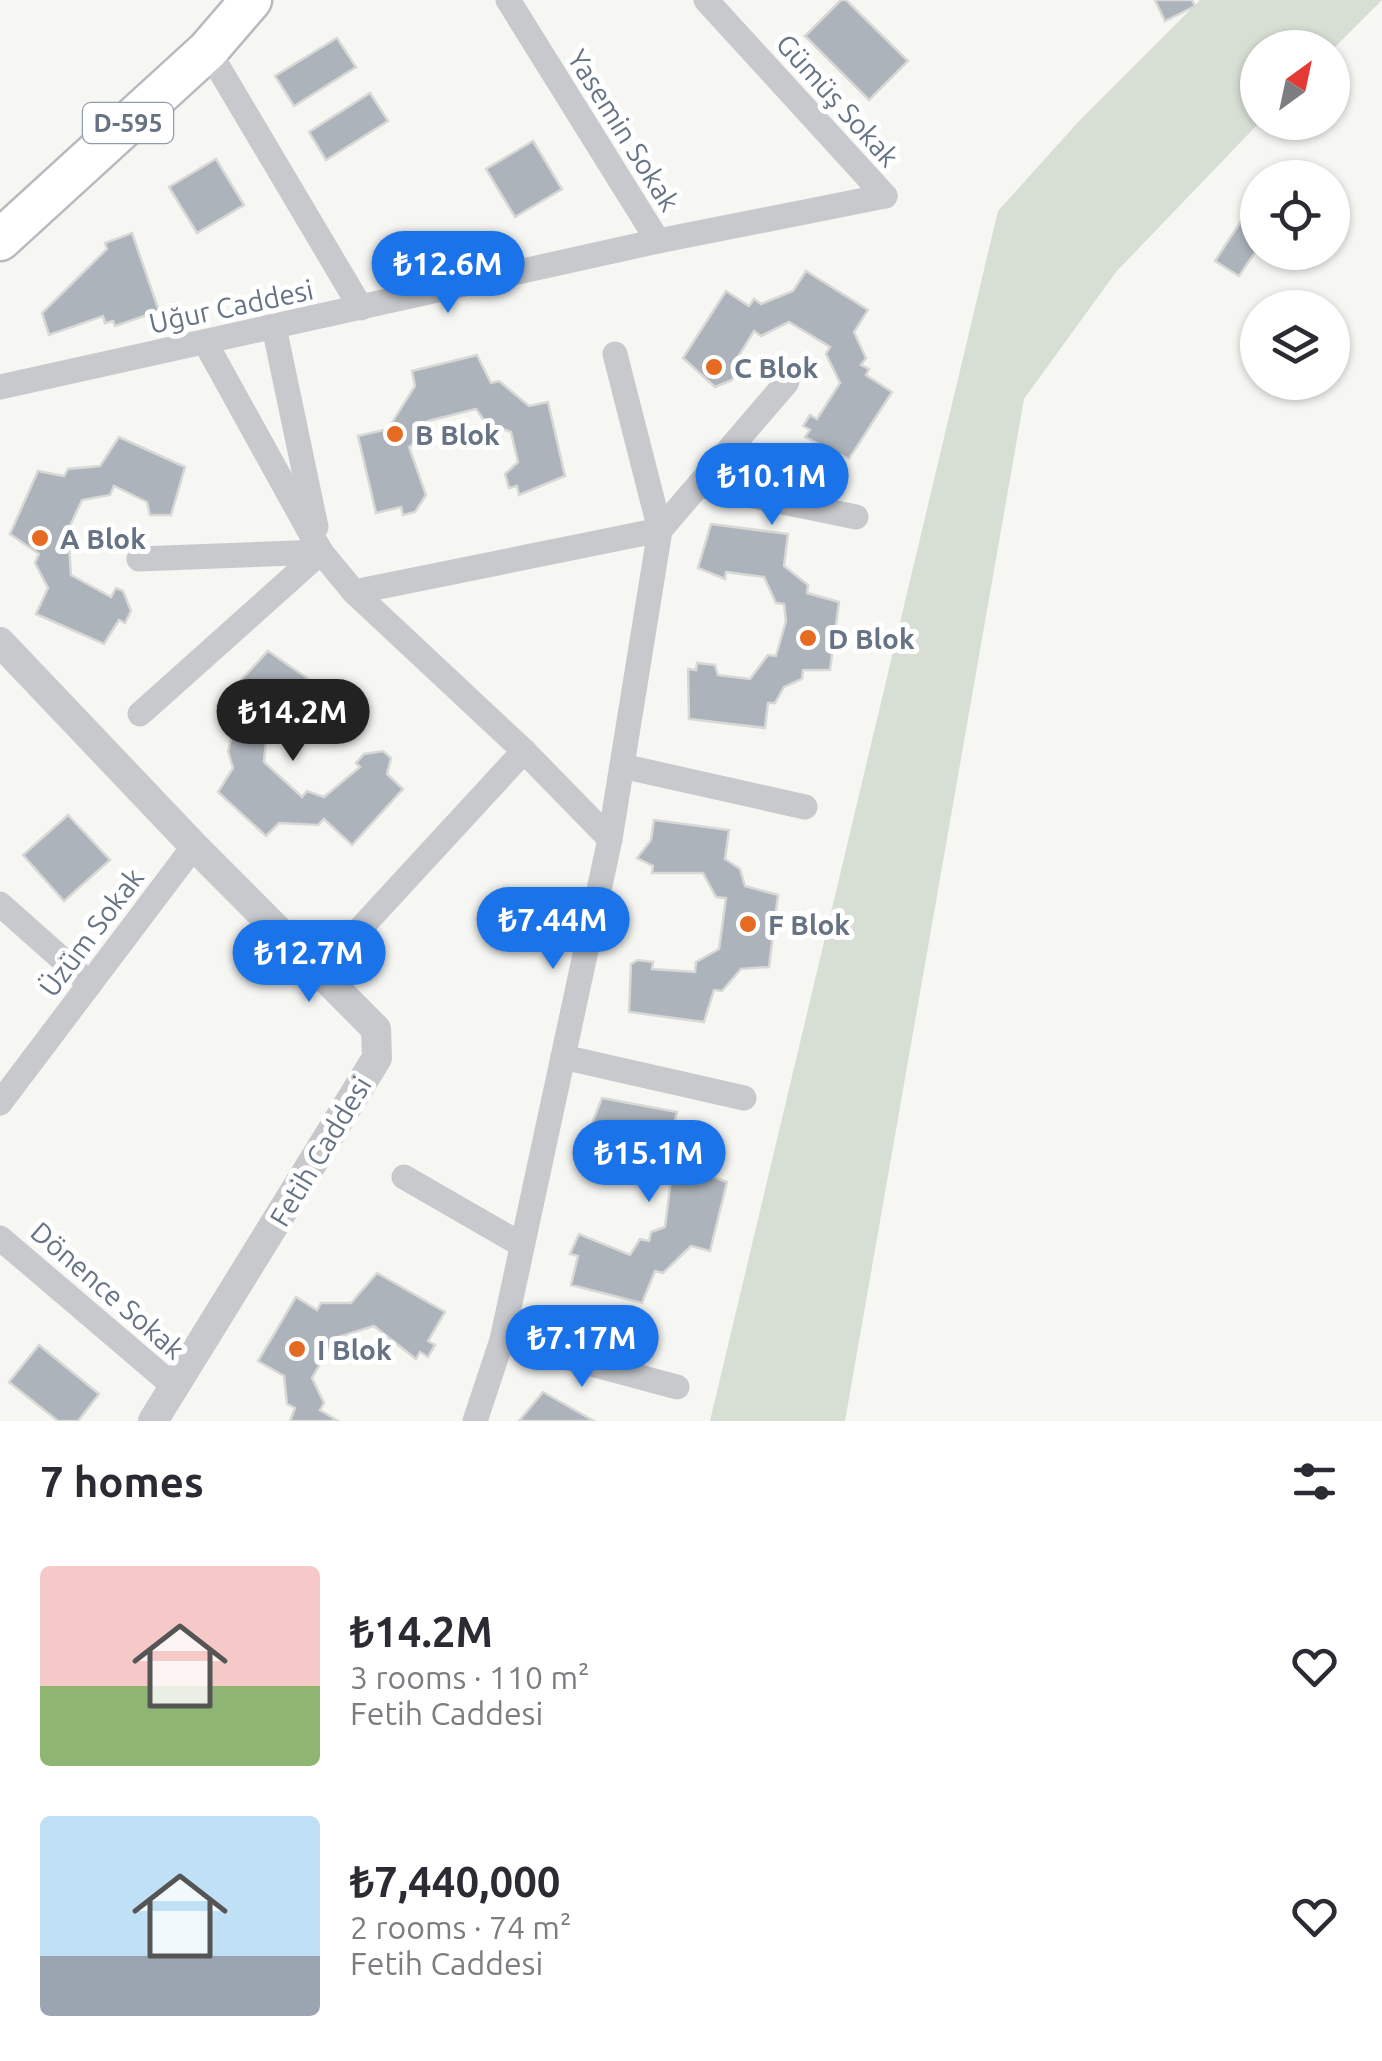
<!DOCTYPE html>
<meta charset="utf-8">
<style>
body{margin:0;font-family:Ubuntu,sans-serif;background:#f7f7f7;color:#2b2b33;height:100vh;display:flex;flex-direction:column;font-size:38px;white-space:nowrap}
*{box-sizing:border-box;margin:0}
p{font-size:32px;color:#7c7c81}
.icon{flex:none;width:55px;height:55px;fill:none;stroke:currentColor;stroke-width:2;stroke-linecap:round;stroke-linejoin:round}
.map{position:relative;height:1421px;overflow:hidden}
.drawer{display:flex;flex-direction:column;background:#fff;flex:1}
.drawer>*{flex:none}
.needle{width:65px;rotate:33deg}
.buttons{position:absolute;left:1240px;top:30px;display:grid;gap:20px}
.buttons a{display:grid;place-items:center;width:110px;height:110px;border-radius:50%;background:#fff;box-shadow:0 2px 8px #0004;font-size:50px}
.price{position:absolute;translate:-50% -85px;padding:0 22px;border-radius:35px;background:#1a73e8;color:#fff;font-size:32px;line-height:65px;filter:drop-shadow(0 2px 5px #0008)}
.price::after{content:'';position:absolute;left:50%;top:60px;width:30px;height:22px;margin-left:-15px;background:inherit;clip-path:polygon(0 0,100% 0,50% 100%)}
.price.on{background:#222;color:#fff}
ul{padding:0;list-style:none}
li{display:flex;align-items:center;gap:30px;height:250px;padding:0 40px}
li span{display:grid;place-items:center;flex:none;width:280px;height:200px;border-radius:10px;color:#555}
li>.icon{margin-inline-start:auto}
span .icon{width:120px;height:120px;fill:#fffc;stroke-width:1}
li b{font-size:42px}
h2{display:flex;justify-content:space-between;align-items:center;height:120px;padding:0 40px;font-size:42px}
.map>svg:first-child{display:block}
</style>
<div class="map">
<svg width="1382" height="1421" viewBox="0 0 1382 1421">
<rect width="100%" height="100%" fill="#f6f7f3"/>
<path fill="#d7ded4" d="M 1200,0 L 1382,0 L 1333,49 L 1258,48 L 1259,123 L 1116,272 L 1024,399 L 845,1421 L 710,1421 L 998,211 L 1080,120 Z"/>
<g fill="#acb3ba" stroke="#d8d8d6" stroke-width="2.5">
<path d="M 841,0 L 846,0 L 908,61 L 869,100 L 805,36 Z"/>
<path d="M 1155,0 L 1192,0 L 1195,6 L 1165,21 Z"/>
<path d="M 337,38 L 356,67 L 294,106 L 275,76 Z"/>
<path d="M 370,93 L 388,121 L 326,160 L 309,132 Z"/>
<path d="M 533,141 L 562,189 L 515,217 L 486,169 Z"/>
<path d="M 216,159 L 244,205 L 197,233 L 169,187 Z"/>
<path d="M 1247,212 L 1258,218 L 1258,248 L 1239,276 L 1215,261 Z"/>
<path d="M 132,233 L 159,311 L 115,326 L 113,321 L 105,323 L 103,316 L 49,335 L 42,313 L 107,249 L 105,243 Z"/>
<path d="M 806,271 L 868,310 L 854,332 L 866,358 L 861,365 L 869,369 L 866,375 L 892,392 L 849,459 L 805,437 L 810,430 L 803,426 L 810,415 L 817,419 L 840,383 L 826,354 L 830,347 L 789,322 L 761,336 L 754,331 L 733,365 L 739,369 L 732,380 L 715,387 L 683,358 L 726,291 L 749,306 L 754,299 L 761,304 L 793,291 Z"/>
<path d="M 477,355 L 491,383 L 499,381 L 529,406 L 548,402 L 565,476 L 519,495 L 517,486 L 509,488 L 505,474 L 518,462 L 511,432 L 486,423 L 476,409 L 428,421 L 423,437 L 409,447 L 426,495 L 415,512 L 403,515 L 401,507 L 376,513 L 358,436 L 388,429 L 415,386 L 412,371 Z"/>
<path d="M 119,437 L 185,467 L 171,515 L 150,515 L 147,502 L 114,486 L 110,495 L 82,500 L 62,543 L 69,546 L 71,575 L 111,597 L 116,588 L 123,591 L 131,611 L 125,623 L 119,620 L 104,644 L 36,614 L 48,588 L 35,563 L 39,554 L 10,534 L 38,471 L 64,476 L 68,469 L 100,466 Z"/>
<path d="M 711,524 L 788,534 L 784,566 L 808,585 L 807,593 L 839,602 L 830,670 L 803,670 L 802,679 L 784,687 L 775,703 L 768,703 L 765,728 L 689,719 L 688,669 L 696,670 L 697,663 L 715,665 L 718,675 L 750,679 L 768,655 L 776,656 L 786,621 L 784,604 L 776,603 L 764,577 L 726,572 L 725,579 L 698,568 Z"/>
<path d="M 268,651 L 307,678 L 302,684 L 309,690 L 300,700 L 285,697 L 260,724 L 267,729 L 264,762 L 302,797 L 307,791 L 324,797 L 360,767 L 356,763 L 364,754 L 383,751 L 391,758 L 387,774 L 403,789 L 352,845 L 324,819 L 318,825 L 279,823 L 266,836 L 218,792 L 233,768 L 228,751 L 235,723 L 217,706 Z"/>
<path d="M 68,815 L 110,860 L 64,901 L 23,855 Z"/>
<path d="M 654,820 L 729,830 L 725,859 L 740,869 L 745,886 L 778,895 L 769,967 L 741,969 L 722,991 L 714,990 L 704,1022 L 629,1012 L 631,964 L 638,960 L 653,962 L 652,969 L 695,972 L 696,962 L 719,949 L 726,898 L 716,897 L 703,873 L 652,873 L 653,866 L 637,858 L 651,840 Z"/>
<path d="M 602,1098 L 677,1112 L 670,1139 L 679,1141 L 690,1168 L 727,1182 L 710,1251 L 691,1246 L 663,1273 L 655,1271 L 642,1303 L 571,1285 L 578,1256 L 570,1254 L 579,1234 L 630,1255 L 640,1239 L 649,1241 L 651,1232 L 665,1227 L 671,1180 L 651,1161 L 653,1153 L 611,1143 L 609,1152 L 586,1139 Z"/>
<path d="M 377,1273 L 445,1312 L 428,1341 L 435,1345 L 428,1357 L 420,1352 L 416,1359 L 374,1326 L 335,1338 L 312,1378 L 324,1403 L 320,1410 L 338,1421 L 290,1421 L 295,1408 L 287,1404 L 284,1376 L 258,1361 L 296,1297 L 317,1310 L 321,1303 L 351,1303 Z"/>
<path d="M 39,1345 L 99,1394 L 78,1421 L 58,1421 L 9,1382 Z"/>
<path d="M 543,1392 L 594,1421 L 519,1421 Z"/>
</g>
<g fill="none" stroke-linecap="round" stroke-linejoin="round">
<g stroke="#b7babf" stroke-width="45">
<path id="primary" d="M 0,240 L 208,50 L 251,0"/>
</g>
<g stroke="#c7c9cd" stroke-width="25">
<path d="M 508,0 L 658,241"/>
<path d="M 706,0 L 885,196"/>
<path d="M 208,50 L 361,308"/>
<path d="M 274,327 L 316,527"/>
<path d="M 205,342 L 321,552 L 354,592 L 524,751 L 610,839"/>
<path d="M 0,387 L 658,241 L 885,196"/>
<path d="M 699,485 L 856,517"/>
<path d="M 139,559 L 321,552"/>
<path d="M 354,592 L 660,530 L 787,382"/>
<path d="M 140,714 L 321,552"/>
<path d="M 622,766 L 805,807"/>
<path d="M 0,904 L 90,984"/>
<path d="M 360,929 L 524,751"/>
<path d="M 563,1057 L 744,1098"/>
<path d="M 0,1103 L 194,846"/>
<path d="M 404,1177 L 522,1245"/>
<path d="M 0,1238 L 176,1388"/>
<path d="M 502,1340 L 677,1387"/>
<path d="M 475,1421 L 502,1340 L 610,839 L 660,530 L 615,354"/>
</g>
<path stroke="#c7c9cd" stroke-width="30" d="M 0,642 L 194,846 L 376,1029 L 377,1058 L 153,1421"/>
<use href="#primary" stroke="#fff" stroke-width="40"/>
</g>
<g fill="#e76a23" stroke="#fff" stroke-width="4">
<circle cx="714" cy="367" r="10"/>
<circle cx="395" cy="434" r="10"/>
<circle cx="40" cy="538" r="10"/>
<circle cx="808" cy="638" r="10"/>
<circle cx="748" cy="924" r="10"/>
<circle cx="297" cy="1349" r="10"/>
</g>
<g text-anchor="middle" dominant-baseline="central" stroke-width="10" stroke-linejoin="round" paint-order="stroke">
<rect fill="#fff" stroke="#939daa" stroke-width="2.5" x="83" y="103" width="90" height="40" rx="8"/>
<g font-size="25" font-weight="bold" fill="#657385">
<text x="128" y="123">D-595</text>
</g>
<g font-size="28" fill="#657385" stroke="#fff">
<text transform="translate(838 100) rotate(48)">Gümüş Sokak</text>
<text transform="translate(624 130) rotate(58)">Yasemin Sokak</text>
<text transform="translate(231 306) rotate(-12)">Uğur Caddesi</text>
<text transform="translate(91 932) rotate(-53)">Üzüm Sokak</text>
<text transform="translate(320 1151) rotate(-59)">Fetih Caddesi</text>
<text transform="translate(108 1290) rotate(41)">Dönence Sokak</text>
</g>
<g font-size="28" font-weight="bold" fill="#657385" stroke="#fff" text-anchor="start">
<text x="734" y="367">C Blok</text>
<text x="415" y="434">B Blok</text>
<text x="60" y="538">A Blok</text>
<text x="828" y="638">D Blok</text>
<text x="768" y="924">F Blok</text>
<text x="317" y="1349">I Blok</text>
</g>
</g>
</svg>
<div class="buttons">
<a><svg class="needle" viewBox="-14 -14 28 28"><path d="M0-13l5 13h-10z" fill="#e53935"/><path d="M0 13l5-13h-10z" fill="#7c7c81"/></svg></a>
<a><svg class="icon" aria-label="locate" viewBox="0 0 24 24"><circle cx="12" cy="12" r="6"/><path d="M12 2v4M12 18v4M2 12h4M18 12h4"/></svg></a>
<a><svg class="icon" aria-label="layers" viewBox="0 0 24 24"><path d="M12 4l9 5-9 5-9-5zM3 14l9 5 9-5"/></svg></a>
</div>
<b class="price" style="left:448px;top:316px">₺12.6M</b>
<b class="price" style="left:772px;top:528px">₺10.1M</b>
<b class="price on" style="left:293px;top:764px">₺14.2M</b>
<b class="price" style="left:553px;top:972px">₺7.44M</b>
<b class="price" style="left:309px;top:1005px">₺12.7M</b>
<b class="price" style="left:649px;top:1205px">₺15.1M</b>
<b class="price" style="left:582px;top:1390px">₺7.17M</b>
</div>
<section class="drawer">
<h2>7 homes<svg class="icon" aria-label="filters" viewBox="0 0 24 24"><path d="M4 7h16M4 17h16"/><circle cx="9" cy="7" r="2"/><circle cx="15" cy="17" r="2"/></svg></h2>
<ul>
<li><span style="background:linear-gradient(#f6c9c9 60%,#8fb573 0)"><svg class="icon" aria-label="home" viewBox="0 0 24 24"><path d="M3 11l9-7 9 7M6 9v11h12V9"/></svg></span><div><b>₺14.2M</b><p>3 rooms · 110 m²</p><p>Fetih Caddesi</p></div><svg class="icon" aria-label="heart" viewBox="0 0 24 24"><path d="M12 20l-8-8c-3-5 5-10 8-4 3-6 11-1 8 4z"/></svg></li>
<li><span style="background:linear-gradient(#bfe0f5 70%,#9aa5b1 0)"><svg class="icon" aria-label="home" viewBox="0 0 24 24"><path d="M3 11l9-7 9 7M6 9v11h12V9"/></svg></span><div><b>₺7,440,000</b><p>2 rooms · 74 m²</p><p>Fetih Caddesi</p></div><svg class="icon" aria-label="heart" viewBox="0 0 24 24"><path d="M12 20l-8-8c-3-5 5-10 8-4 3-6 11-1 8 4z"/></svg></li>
</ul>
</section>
